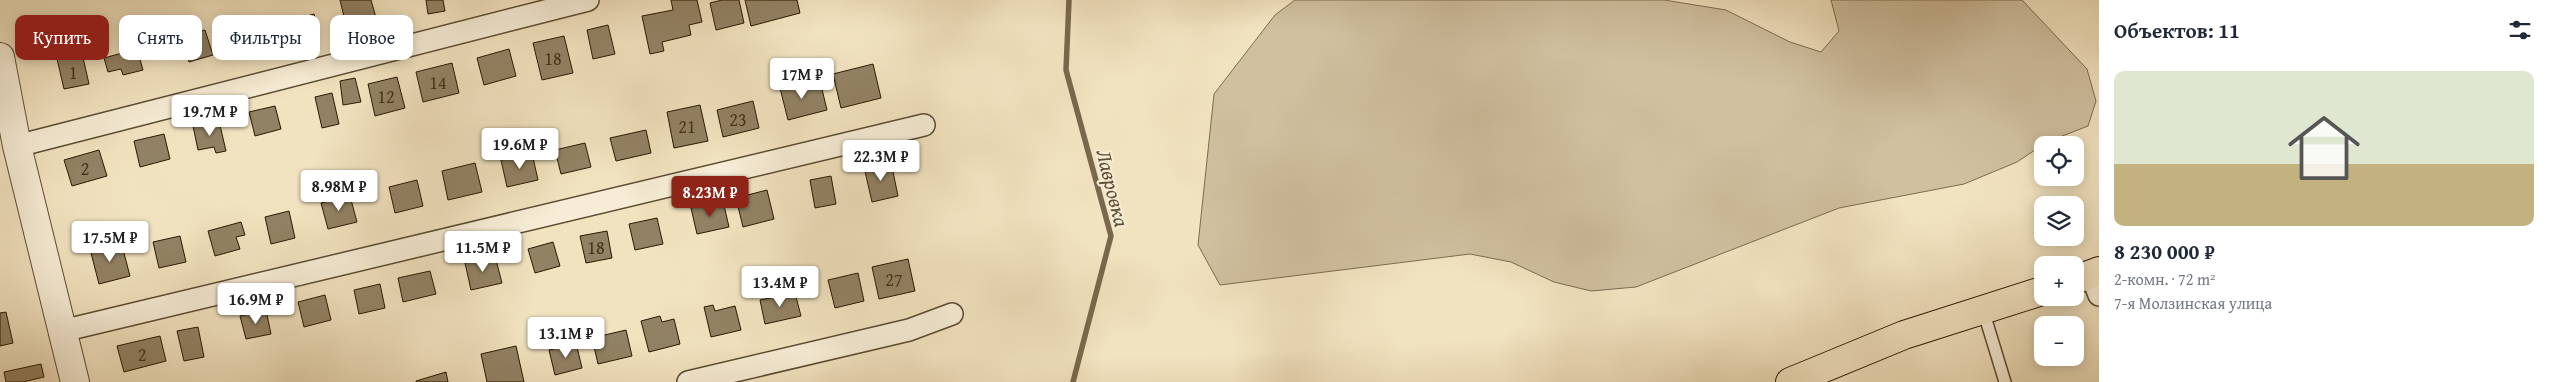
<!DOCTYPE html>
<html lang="ru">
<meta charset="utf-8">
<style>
body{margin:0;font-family:"Gentium Book Plus",serif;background:#f2f2f3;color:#1f2937;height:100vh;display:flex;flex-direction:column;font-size:19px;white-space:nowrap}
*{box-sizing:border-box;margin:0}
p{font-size:16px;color:#747a83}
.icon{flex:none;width:28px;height:28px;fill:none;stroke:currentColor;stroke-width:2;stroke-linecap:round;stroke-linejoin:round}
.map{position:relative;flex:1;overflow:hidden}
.sheet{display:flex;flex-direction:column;background:#fff;width:450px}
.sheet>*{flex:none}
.guide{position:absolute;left:15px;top:15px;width:475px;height:45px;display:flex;gap:10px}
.tools{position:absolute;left:2034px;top:136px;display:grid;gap:10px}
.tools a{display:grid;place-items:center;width:50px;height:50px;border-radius:10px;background:#fff;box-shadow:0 2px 12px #0003;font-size:25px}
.price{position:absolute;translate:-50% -42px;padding:0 11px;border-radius:5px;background:#fff;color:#222;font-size:16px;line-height:32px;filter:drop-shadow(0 1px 2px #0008)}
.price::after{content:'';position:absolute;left:50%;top:30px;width:15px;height:11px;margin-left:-8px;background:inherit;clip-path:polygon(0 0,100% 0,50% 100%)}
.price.current{background:#8f2418;color:#fff}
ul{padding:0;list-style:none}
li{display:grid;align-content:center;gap:10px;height:265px;padding:0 15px}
li span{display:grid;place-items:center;height:155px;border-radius:10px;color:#555}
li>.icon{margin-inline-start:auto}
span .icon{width:90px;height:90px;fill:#fffc;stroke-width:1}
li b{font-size:21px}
h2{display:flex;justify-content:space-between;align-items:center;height:60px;padding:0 15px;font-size:21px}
.tag{padding:0 18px;border-radius:10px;background:#fff;box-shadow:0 2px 12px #0003;font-size:18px;line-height:45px}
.tag.current{background:#8f2418;color:#fff}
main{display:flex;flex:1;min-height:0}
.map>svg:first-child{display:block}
</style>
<main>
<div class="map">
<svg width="2099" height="382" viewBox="0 0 2099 382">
<rect width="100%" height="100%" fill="#f2e3c0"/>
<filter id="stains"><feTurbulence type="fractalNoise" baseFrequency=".004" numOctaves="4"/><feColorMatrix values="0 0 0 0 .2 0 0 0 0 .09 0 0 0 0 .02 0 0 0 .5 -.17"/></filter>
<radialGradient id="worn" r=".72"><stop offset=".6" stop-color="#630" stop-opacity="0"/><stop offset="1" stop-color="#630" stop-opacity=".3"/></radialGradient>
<path fill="#d0c0a0" stroke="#7c6c50" d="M 1295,0 L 1664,0 L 1726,10 L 1790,42 L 1821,52 L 1839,31 L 1831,0 L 2022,0 L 2087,69 L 2096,101 L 2088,126 L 2047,142 L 2017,162 L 1964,184 L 1839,208 L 1636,287 L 1591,291 L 1554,282 L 1511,262 L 1470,254 L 1220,285 L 1198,245 L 1214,94 L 1275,15 Z"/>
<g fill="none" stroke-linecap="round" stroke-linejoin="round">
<path stroke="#79684d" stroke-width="5.5" d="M 1069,0 L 1066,70 L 1111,236 L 1073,382"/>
</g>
<g fill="#928264" stroke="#291801">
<path d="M 340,0 L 371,0 L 377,21 L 347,29 Z"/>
<path d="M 426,0 L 443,0 L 445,11 L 428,14 Z"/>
<path d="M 671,0 L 697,0 L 702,22 L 689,25 L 691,35 L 662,42 L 664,51 L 650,54 L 642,16 L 673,10 Z"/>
<path d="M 722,0 L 739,0 L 744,23 L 716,30 L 710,3 Z"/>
<path d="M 745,0 L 797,0 L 800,13 L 751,26 Z"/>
<path d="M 314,14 L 319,32 L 283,41 L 278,24 Z"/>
<path d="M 198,20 L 201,31 L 205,30 L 213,55 L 189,62 L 179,26 Z"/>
<path d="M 608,25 L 615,54 L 593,59 L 587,30 Z"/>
<path d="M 564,36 L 573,73 L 542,80 L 533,43 Z"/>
<path d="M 137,49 L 143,70 L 123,75 L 121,69 L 108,72 L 104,58 Z"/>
<path d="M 509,49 L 516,76 L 484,85 L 477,58 Z"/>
<path d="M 82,53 L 89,84 L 64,89 L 57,59 Z"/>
<path d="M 452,63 L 459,93 L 423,102 L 416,72 Z"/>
<path d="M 873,64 L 881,98 L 841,108 L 833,74 Z"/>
<path d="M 397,77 L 405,108 L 375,116 L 368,84 Z"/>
<path d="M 355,78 L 361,102 L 343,105 L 340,81 Z"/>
<path d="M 800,79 L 802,89 L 821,85 L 827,110 L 788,120 L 779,84 Z"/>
<path d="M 332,93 L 339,124 L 322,128 L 315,97 Z"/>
<path d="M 753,101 L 759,128 L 723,137 L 717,110 Z"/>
<path d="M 700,105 L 708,141 L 674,148 L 667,112 Z"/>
<path d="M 275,106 L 281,129 L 255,136 L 249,112 Z"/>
<path d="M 219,121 L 226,151 L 216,153 L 214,147 L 198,150 L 193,126 Z"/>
<path d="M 646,130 L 651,153 L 616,161 L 610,138 Z"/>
<path d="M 164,134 L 170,159 L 140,167 L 134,141 Z"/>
<path d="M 585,143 L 591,167 L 561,174 L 555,150 Z"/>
<path d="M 99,150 L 107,176 L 72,186 L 64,160 Z"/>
<path d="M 532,153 L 538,180 L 507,187 L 501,160 Z"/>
<path d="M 891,162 L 898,196 L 872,202 L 864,167 Z"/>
<path d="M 475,163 L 482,192 L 448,200 L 442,171 Z"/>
<path d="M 831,176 L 836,204 L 815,208 L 810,180 Z"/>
<path d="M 417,180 L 423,206 L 395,213 L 389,187 Z"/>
<path d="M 767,190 L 774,219 L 743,227 L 736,198 Z"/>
<path d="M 350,196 L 357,222 L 328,229 L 321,203 Z"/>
<path d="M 723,201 L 729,227 L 697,234 L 691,208 Z"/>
<path d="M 289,211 L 295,238 L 271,244 L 265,217 Z"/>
<path d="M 657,218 L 663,244 L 635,250 L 629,224 Z"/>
<path d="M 241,222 L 245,235 L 236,237 L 240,249 L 215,256 L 208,231 Z"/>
<path d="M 607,231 L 612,258 L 586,263 L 580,236 Z"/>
<path d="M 180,236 L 186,262 L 159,268 L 153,242 Z"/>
<path d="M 121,242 L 130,276 L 99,284 L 90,249 Z"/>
<path d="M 553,242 L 560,266 L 535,273 L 528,249 Z"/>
<path d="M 495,256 L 502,283 L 471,290 L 465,263 Z"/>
<path d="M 908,259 L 915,291 L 879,299 L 872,267 Z"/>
<path d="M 430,271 L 436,294 L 403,302 L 398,278 Z"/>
<path d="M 858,273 L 864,301 L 835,308 L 828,280 Z"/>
<path d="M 380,284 L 385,308 L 359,314 L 354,290 Z"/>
<path d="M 795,293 L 801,316 L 765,324 L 760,300 Z"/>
<path d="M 325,295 L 331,320 L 304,327 L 298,302 Z"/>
<path d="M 713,305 L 715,311 L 735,306 L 741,330 L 711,337 L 704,307 Z"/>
<path d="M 266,310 L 271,334 L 246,339 L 240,316 Z"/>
<path d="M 6,312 L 13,343 L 0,346 L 0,313 Z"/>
<path d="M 660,316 L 662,322 L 674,319 L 680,344 L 649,352 L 641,321 Z"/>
<path d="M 198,327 L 204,357 L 184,361 L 177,331 Z"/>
<path d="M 626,330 L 632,356 L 598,364 L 592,338 Z"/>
<path d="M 160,336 L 166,361 L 124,372 L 117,346 Z"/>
<path d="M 576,343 L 582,368 L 555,375 L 549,350 Z"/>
<path d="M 516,346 L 524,382 L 487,382 L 481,354 Z"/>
<path d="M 41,364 L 44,377 L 23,382 L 6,382 L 4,372 Z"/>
<path d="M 446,372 L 448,382 L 416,382 L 416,381 Z"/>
</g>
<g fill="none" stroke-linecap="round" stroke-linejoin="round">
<g stroke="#5b4b31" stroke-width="14">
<path id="service" d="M 1983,310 L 2005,382"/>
</g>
<g stroke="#5b4b31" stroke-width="24">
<g id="minor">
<path d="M 17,146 L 588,0"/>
<path d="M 2091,274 L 2099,295"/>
<path d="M 62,331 L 924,125"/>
<path d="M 688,382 L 909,330 L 952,314"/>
</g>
</g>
<g stroke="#5b4b31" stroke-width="30">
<path id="tertiary" d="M 0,57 L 17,146 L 75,382"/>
</g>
<g stroke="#291801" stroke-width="30">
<g id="trunk">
<path d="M 2075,280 L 2099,271"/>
<path d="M 1790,382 L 1904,335 L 2042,291"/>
</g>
</g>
<use href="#service" stroke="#f7edd6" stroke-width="11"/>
<use href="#minor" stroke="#f7edd6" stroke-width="21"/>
<use href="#tertiary" stroke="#f7edd6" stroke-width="28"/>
<use href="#trunk" stroke="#f2e3c0" stroke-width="28"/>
</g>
<g text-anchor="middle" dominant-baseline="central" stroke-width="4" stroke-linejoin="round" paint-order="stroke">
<g font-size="18" fill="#43321a">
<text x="553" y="58">18</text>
<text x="73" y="72">1</text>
<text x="438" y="82">14</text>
<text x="386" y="96">12</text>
<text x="738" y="119">23</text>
<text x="687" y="126">21</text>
<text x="85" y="168">2</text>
<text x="596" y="247">18</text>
<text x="894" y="279">27</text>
<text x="142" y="354">2</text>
</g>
<g font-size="21" font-style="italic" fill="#5e4e33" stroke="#f7edd6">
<text transform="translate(1113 188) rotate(76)">Лавровка</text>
</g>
</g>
<rect width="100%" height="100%" filter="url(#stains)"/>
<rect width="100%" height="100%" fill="url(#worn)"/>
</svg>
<div class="tools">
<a><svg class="icon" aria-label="locate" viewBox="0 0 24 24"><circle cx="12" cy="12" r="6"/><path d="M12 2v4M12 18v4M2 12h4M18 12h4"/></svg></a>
<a><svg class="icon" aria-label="layers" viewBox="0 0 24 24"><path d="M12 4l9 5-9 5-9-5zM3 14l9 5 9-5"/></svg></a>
<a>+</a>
<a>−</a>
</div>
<b class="price" style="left:802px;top:100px">17M ₽</b>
<b class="price" style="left:210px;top:137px">19.7M ₽</b>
<b class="price" style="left:520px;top:170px">19.6M ₽</b>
<b class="price" style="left:881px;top:182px">22.3M ₽</b>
<b class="price" style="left:339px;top:212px">8.98M ₽</b>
<b class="price current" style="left:710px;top:218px">8.23M ₽</b>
<b class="price" style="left:110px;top:263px">17.5M ₽</b>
<b class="price" style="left:483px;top:273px">11.5M ₽</b>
<b class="price" style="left:780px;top:308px">13.4M ₽</b>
<b class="price" style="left:256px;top:325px">16.9M ₽</b>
<b class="price" style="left:566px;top:359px">13.1M ₽</b>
<div class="guide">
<a class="tag current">Купить</a>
<a class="tag">Снять</a>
<a class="tag">Фильтры</a>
<a class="tag">Новое</a>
</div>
</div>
<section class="sheet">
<h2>Объектов: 11<svg class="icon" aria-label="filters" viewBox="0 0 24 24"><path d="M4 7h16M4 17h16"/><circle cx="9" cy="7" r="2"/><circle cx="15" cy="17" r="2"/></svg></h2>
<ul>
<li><span style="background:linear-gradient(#dfe7d0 60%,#c2b280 0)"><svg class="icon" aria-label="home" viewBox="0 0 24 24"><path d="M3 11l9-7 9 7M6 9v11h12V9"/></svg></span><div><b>8 230 000 ₽</b><p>2-комн. · 72 m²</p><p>7-я Молзинская улица</p></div></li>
</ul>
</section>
</main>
